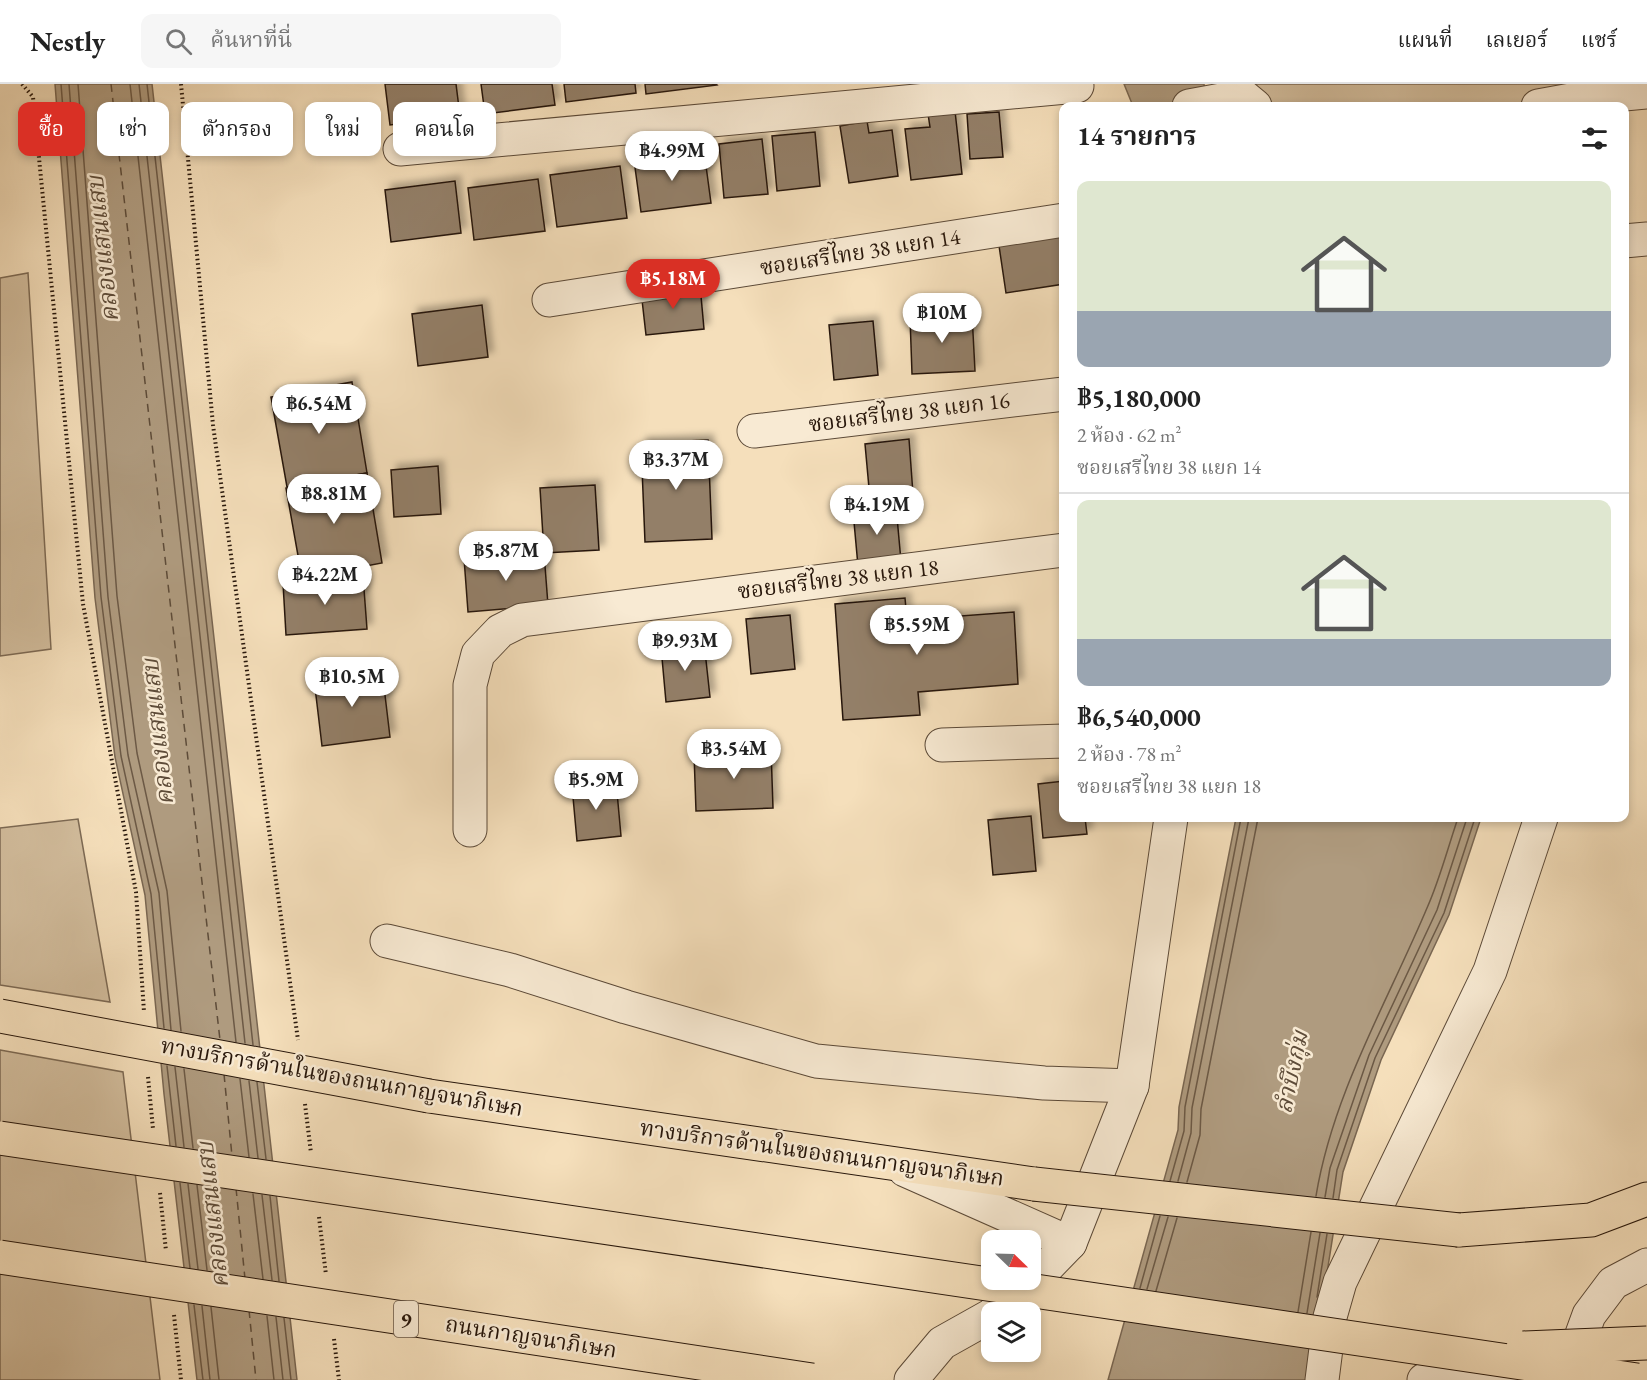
<!DOCTYPE html>
<html lang="th">
<meta charset="utf-8">
<style>
body{margin:0;font-family:"EB Garamond","Noto Serif Thai",serif;background:#f6f6f6;color:#222;height:100vh;display:flex;flex-direction:column;font-size:22px;white-space:nowrap}
*{box-sizing:border-box;margin:0}
p{font-size:20px;color:#767676}
.icon{flex:none;width:33px;height:33px;fill:none;stroke:currentColor;stroke-width:2;stroke-linecap:round;stroke-linejoin:round}
.map{position:relative;flex:1;overflow:hidden}
.sheet{position:absolute;left:1059px;top:18px;width:570px;height:720px;display:flex;flex-direction:column;background:#fff;border-radius:12px;box-shadow:0 3px 9px #0003}
.sheet>*{flex:none}
.top-card{position:absolute;left:18px;top:18px;width:570px;height:54px;display:flex;gap:12px}
.needle{width:39px;rotate:113deg}
.buttons{position:absolute;left:981px;top:1146px;display:grid;gap:12px}
.buttons a{display:grid;place-items:center;width:60px;height:60px;border-radius:12px;background:#fff;box-shadow:0 3px 9px #0003;font-size:30px}
.price{position:absolute;translate:-50% -51px;padding:0 14px;border-radius:21px;background:#fff;color:#222;font-size:20px;line-height:39px;filter:drop-shadow(0 2px 3px #0008)}
.price::after{content:'';position:absolute;left:50%;top:36px;width:18px;height:14px;margin-left:-9px;background:inherit;clip-path:polygon(0 0,100% 0,50% 100%)}
.price.active{background:#d93025;color:#fff}
ul{padding:0;list-style:none}
li{display:grid;align-content:center;gap:12px;height:318px;padding:0 18px}
li+li{border-top:2px solid #e0e0e0}
li span{display:grid;place-items:center;height:186px;border-radius:12px;color:#555}
li>.icon{margin-inline-start:auto}
span .icon{width:108px;height:108px;fill:#fffc;stroke-width:1}
li b{font-size:26px}
h2{display:flex;justify-content:space-between;align-items:center;height:72px;padding:0 18px;font-size:26px}
.tag{padding:0 21px;border-radius:12px;background:#fff;box-shadow:0 3px 9px #0003;font-size:21px;line-height:54px}
.tag.active{background:#d93025;color:#fff}
header{display:flex;align-items:center;gap:36px;box-sizing:border-box;height:84px;padding:0 30px;background:#fff;border-bottom:2px solid #e0e0e0}
header strong{font-size:28px}
nav{display:flex;gap:33px;margin-inline-start:auto;font-size:21px}
.search{width:420px;height:54px;background:#f6f6f6;display:flex;align-items:center;gap:15px;box-sizing:border-box;padding:0 21px;border-radius:12px;color:#767676;font-size:22px}
.map>svg:first-child{display:block}
</style>
<header>
<strong>Nestly</strong>
<div class="search"><svg class="icon" aria-label="search" viewBox="0 0 24 24"><circle cx="10" cy="10" r="6"/><path d="M15 15l6 6"/></svg>ค้นหาที่นี่</div>
<nav><a>แผนที่</a><a>เลเยอร์</a><a>แชร์</a></nav>
</header>
<div class="map">
<svg width="1647" height="1296" viewBox="0 0 1647 1296">
<defs>
<filter id="shadow"><feDropShadow dx="5.5" dy="-5.5" stdDeviation="3" flood-color="#0004"/></filter>
</defs>
<rect width="100%" height="100%" fill="#f5dfbb"/>
<filter id="stains"><feTurbulence type="fractalNoise" baseFrequency=".00333" numOctaves="4"/><feColorMatrix values="0 0 0 0 .2 0 0 0 0 .09 0 0 0 0 .02 0 0 0 .5 -.17"/></filter>
<radialGradient id="worn" r=".72"><stop offset=".6" stop-color="#630" stop-opacity="0"/><stop offset="1" stop-color="#630" stop-opacity=".3"/></radialGradient>
<g fill="#d2bd9d" stroke="#7d6a54" stroke-width="1.5">
<path d="M 1255,0 L 1615,0 L 1507,22 L 1271,22 Z"/>
<path d="M 28,189 L 51,565 L 0,572 L 0,194 Z"/>
<path d="M 78,735 L 110,918 L 0,901 L 0,744 Z"/>
<path d="M 0,966 L 123,988 L 160,1296 L 0,1296 Z"/>
</g>
<g fill="#af9b7f" stroke="#796651" stroke-width="1.5">
<path d="M 55,0 L 152,0 L 297,1296 L 197,1296 L 164,1010 L 145,811 L 115,673 L 95,514 Z"/>
<path d="M 1124,0 L 1204,0 L 1206,22 L 1133,22 Z"/>
<path d="M 1236,734 L 1481,734 L 1449,831 L 1381,976 L 1343,1088 L 1310,1296 L 1108,1296 L 1178,1046 L 1179,1023 Z"/>
</g>
<g fill="none" stroke-linecap="round" stroke-linejoin="round">
<g stroke="#6c5945" stroke-width="1.5">
<path d="M 61,0 L 101,513 L 121,672 L 151,810 L 164,944"/>
<path d="M 69,0 L 108,513 L 128,671 L 159,809 L 171,946"/>
<path d="M 78,0 L 117,512 L 137,669 L 167,807 L 181,947"/>
<path d="M 130,0 L 236,958"/>
<path d="M 139,0 L 245,959"/>
<path d="M 147,0 L 253,961"/>
<path d="M 167,982 L 176,1062"/>
<path d="M 175,983 L 184,1063"/>
<path d="M 184,985 L 193,1064"/>
<path d="M 240,995 L 249,1073"/>
<path d="M 249,997 L 258,1074"/>
<path d="M 257,998 L 266,1075"/>
<path d="M 1170,1097 L 1184,1047 L 1185,1023 L 1241,734"/>
<path d="M 1178,1097 L 1191,1049 L 1192,1024 L 1249,734"/>
<path d="M 1187,1098 L 1200,1051 L 1201,1025 L 1258,734"/>
<path d="M 180,1099 L 190,1184"/>
<path d="M 188,1100 L 198,1185"/>
<path d="M 197,1101 L 207,1186"/>
<path d="M 253,1110 L 263,1195"/>
<path d="M 262,1111 L 272,1196"/>
<path d="M 270,1112 L 279,1197"/>
<path d="M 1316,1112 C 1333,1009 1387,919 1427,824 C 1440,795 1448,763 1458,734"/>
<path d="M 1325,1113 L 1330,1084 L 1369,971 L 1437,826 L 1467,734"/>
<path d="M 1333,1114 L 1337,1086 L 1375,974 L 1444,829 L 1475,734"/>
<path d="M 1140,1204 L 1160,1132"/>
<path d="M 1147,1205 L 1168,1133"/>
<path d="M 1156,1207 L 1177,1134"/>
<path d="M 1317,1213 L 1327,1150"/>
<path d="M 194,1221 L 203,1296"/>
<path d="M 202,1222 L 210,1296"/>
<path d="M 211,1223 L 219,1296"/>
<path d="M 1298,1228 L 1311,1148"/>
<path d="M 1307,1229 L 1320,1149"/>
<path d="M 267,1232 L 274,1296"/>
<path d="M 276,1233 L 283,1296"/>
<path d="M 284,1234 L 291,1296"/>
</g>
<g stroke="#5e4c39" stroke-width="1.5" stroke-dasharray="8 6" stroke-linecap="butt">
<path d="M 111,0 L 220,956"/>
<path d="M 224,990 L 232,1072"/>
<path d="M 236,1104 L 245,1195"/>
<path d="M 249,1226 L 256,1296"/>
</g>
</g>
<g fill="#937f67" stroke="#28170b" stroke-width="1.5" filter="url(#shadow)">
<path d="M 385,0 L 456,0 L 460,32 L 390,41 Z"/>
<path d="M 481,0 L 552,0 L 555,21 L 485,30 Z"/>
<path d="M 564,0 L 635,0 L 636,9 L 566,18 Z"/>
<path d="M 645,0 L 716,0 L 717,1 L 646,10 Z"/>
<path d="M 955,27 L 962,90 L 911,96 L 905,45 L 930,43 L 928,30 Z"/>
<path d="M 999,28 L 1003,73 L 970,75 L 967,30 Z"/>
<path d="M 867,37 L 869,49 L 892,46 L 898,92 L 849,99 L 840,42 Z"/>
<path d="M 815,48 L 820,102 L 777,107 L 772,52 Z"/>
<path d="M 762,55 L 768,110 L 724,114 L 719,60 Z"/>
<path d="M 704,67 L 711,119 L 641,128 L 634,76 Z"/>
<path d="M 620,82 L 627,134 L 557,143 L 550,91 Z"/>
<path d="M 538,95 L 545,147 L 474,156 L 468,104 Z"/>
<path d="M 455,97 L 461,149 L 391,158 L 385,106 Z"/>
<path d="M 1064,146 L 1064,200 L 1006,209 L 998,155 Z"/>
<path d="M 700,201 L 704,245 L 646,251 L 641,207 Z"/>
<path d="M 482,221 L 488,273 L 418,282 L 412,230 Z"/>
<path d="M 972,230 L 975,287 L 912,290 L 910,233 Z"/>
<path d="M 873,237 L 878,291 L 834,296 L 829,241 Z"/>
<path d="M 352,298 L 367,389 L 287,403 L 271,313 Z"/>
<path d="M 909,355 L 913,410 L 870,415 L 865,360 Z"/>
<path d="M 708,356 L 712,455 L 645,458 L 641,359 Z"/>
<path d="M 438,382 L 441,430 L 394,433 L 391,386 Z"/>
<path d="M 367,389 L 382,479 L 302,494 L 286,404 Z"/>
<path d="M 595,401 L 599,466 L 544,469 L 540,404 Z"/>
<path d="M 896,422 L 901,477 L 858,482 L 853,427 Z"/>
<path d="M 544,469 L 548,521 L 468,528 L 464,474 Z"/>
<path d="M 363,492 L 367,545 L 286,551 L 283,499 Z"/>
<path d="M 905,514 L 907,536 L 1014,528 L 1018,600 L 918,608 L 920,631 L 843,636 L 835,520 Z"/>
<path d="M 790,531 L 795,585 L 751,590 L 746,535 Z"/>
<path d="M 704,558 L 710,613 L 666,618 L 661,563 Z"/>
<path d="M 382,586 L 390,653 L 322,662 L 314,595 Z"/>
<path d="M 771,665 L 773,724 L 696,727 L 694,669 Z"/>
<path d="M 616,697 L 621,752 L 577,757 L 572,702 Z"/>
<path d="M 1064,697 L 1064,734 L 1085,734 L 1087,750 L 1043,754 L 1038,700 Z"/>
<path d="M 1031,732 L 1036,787 L 993,791 L 988,736 Z"/>
</g>
<g fill="none" stroke-linecap="round" stroke-linejoin="round">
<g stroke="#5b4937" stroke-width="35">
<g id="minor">
<path d="M 1189,22 L 1243,12 L 1255,22"/>
<path d="M 1538,22 L 1582,14 L 1647,8"/>
<path d="M 400,65 L 1077,2"/>
<path d="M 1624,157 L 1647,155"/>
<path d="M 549,216 L 1064,136"/>
<path d="M 754,347 L 1064,310"/>
<path d="M 942,661 L 1064,657"/>
<path d="M 470,746 L 470,601 L 478,570 L 500,547 L 522,536 L 1064,466"/>
<path d="M 387,857 L 510,886 L 626,923 L 816,977 L 1044,999 L 1132,1002 L 1171,734"/>
<path d="M 905,1086 L 1070,1159"/>
<path d="M 995,1228 L 1012,1219 L 1070,1159 L 1132,1002"/>
<path d="M 911,1296 L 942,1259 L 992,1231"/>
<path d="M 1322,1296 L 1330,1233 L 1340,1198 L 1490,887 L 1541,734"/>
<path d="M 1424,1296 L 1437,1294 L 1531,1296 L 1565,1284 L 1577,1264 L 1589,1231 L 1613,1199 L 1647,1181"/>
</g>
</g>
<g stroke="#28170b" stroke-width="35">
<g id="major">
<path d="M 429,1012 L 1034,1100"/>
<path d="M 1459,1146 L 1591,1136 L 1647,1115"/>
</g>
</g>
<g stroke="#28170b" stroke-width="4" stroke-dasharray="1.5 3" stroke-linecap="butt">
<path d="M 22,0 L 33,13 L 83,520 L 136,808 L 144,928"/>
<path d="M 181,0 L 213,341 L 298,956"/>
<path d="M 148,993 L 153,1045"/>
<path d="M 305,1020 L 311,1069"/>
<path d="M 160,1109 L 166,1167"/>
<path d="M 319,1133 L 326,1191"/>
<path d="M 174,1231 L 181,1296"/>
<path d="M 334,1255 L 339,1296"/>
</g>
<use href="#minor" stroke="#f8ead3" stroke-width="33"/>
<use href="#major" stroke="#f5dfbb" stroke-width="33"/>
<g stroke="#28170b" stroke-width="35" stroke-linecap="butt">
<g id="major-bridge">
<path d="M 0,932 L 429,1012"/>
<path d="M 1034,1100 L 1459,1146"/>
</g>
</g>
<g stroke="#28170b" stroke-width="35" stroke-linecap="butt">
<g id="highway-bridge">
<path d="M 0,1054 L 1637,1296"/>
<path d="M 0,1173 L 812,1296"/>
<path d="M 1523,1264 L 1647,1259"/>
</g>
</g>
<use href="#major-bridge" stroke="#f5dfbb" stroke-width="33"/>
<use href="#highway-bridge" stroke="#f5dfbb" stroke-width="33"/>
</g>
<g text-anchor="middle" dominant-baseline="central" stroke-width="5" stroke-linejoin="round" paint-order="stroke">
<rect fill="#f8ead3" stroke="#665647" stroke-width="1.5" x="394" y="1217" width="24" height="36" rx="4.5"/>
<g font-size="21" font-weight="bold" fill="#28170b">
<text x="406" y="1235">9</text>
</g>
<g font-size="22" fill="#28170b" stroke="#f8ead3">
<text transform="translate(860 168) rotate(-9)">ซอยเสรีไทย 38 แยก 14</text>
<text transform="translate(909 328) rotate(-7)">ซอยเสรีไทย 38 แยก 16</text>
<text transform="translate(838 495) rotate(-7)">ซอยเสรีไทย 38 แยก 18</text>
<text transform="translate(342 993) rotate(10)">ทางบริการด้านในของถนนกาญจนาภิเษก</text>
<text transform="translate(822 1069) rotate(8)">ทางบริการด้านในของถนนกาญจนาภิเษก</text>
<text transform="translate(531 1253) rotate(9)">ถนนกาญจนาภิเษก</text>
</g>
<g font-size="24" font-style="italic" fill="#5e4c39" stroke="#f8ead3">
<text transform="translate(102 165) rotate(-96)">คลองแสนแสบ</text>
<text transform="translate(157 648) rotate(-96)">คลองแสนแสบ</text>
<text transform="translate(1291 988) rotate(-78)">ลำบึงกุ่ม</text>
<text transform="translate(212 1131) rotate(-96)">คลองแสนแสบ</text>
</g>
</g>
<rect width="100%" height="100%" filter="url(#stains)"/>
<rect width="100%" height="100%" fill="url(#worn)"/>
</svg>
<div class="buttons">
<a><svg class="needle" viewBox="-14 -14 28 28"><path d="M0-13l5 13h-10z" fill="#e53935"/><path d="M0 13l5-13h-10z" fill="#767676"/></svg></a>
<a><svg class="icon" aria-label="layers" viewBox="0 0 24 24"><path d="M12 4l9 5-9 5-9-5zM3 14l9 5 9-5"/></svg></a>
</div>
<b class="price" style="left:672px;top:98px">฿4.99M</b>
<b class="price active" style="left:673px;top:226px">฿5.18M</b>
<b class="price" style="left:942px;top:260px">฿10M</b>
<b class="price" style="left:319px;top:351px">฿6.54M</b>
<b class="price" style="left:676px;top:407px">฿3.37M</b>
<b class="price" style="left:334px;top:441px">฿8.81M</b>
<b class="price" style="left:877px;top:452px">฿4.19M</b>
<b class="price" style="left:506px;top:498px">฿5.87M</b>
<b class="price" style="left:325px;top:522px">฿4.22M</b>
<b class="price" style="left:917px;top:572px">฿5.59M</b>
<b class="price" style="left:685px;top:588px">฿9.93M</b>
<b class="price" style="left:352px;top:624px">฿10.5M</b>
<b class="price" style="left:734px;top:696px">฿3.54M</b>
<b class="price" style="left:596px;top:727px">฿5.9M</b>
<div class="top-card">
<a class="tag active">ซื้อ</a>
<a class="tag">เช่า</a>
<a class="tag">ตัวกรอง</a>
<a class="tag">ใหม่</a>
<a class="tag">คอนโด</a>
</div>
<section class="sheet">
<h2>14 รายการ<svg class="icon" aria-label="filters" viewBox="0 0 24 24"><path d="M4 7h16M4 17h16"/><circle cx="9" cy="7" r="2"/><circle cx="15" cy="17" r="2"/></svg></h2>
<ul>
<li><span style="background:linear-gradient(#dfe7d0 70%,#9aa5b1 0)"><svg class="icon" aria-label="home" viewBox="0 0 24 24"><path d="M3 11l9-7 9 7M6 9v11h12V9"/></svg></span><div><b>฿5,180,000</b><p>2 ห้อง · 62 m²</p><p>ซอยเสรีไทย 38 แยก 14</p></div></li>
<li><span style="background:linear-gradient(#dfe7d0 75%,#9aa5b1 0)"><svg class="icon" aria-label="home" viewBox="0 0 24 24"><path d="M3 11l9-7 9 7M6 9v11h12V9"/></svg></span><div><b>฿6,540,000</b><p>2 ห้อง · 78 m²</p><p>ซอยเสรีไทย 38 แยก 18</p></div></li>
</ul>
</section>
</div>
